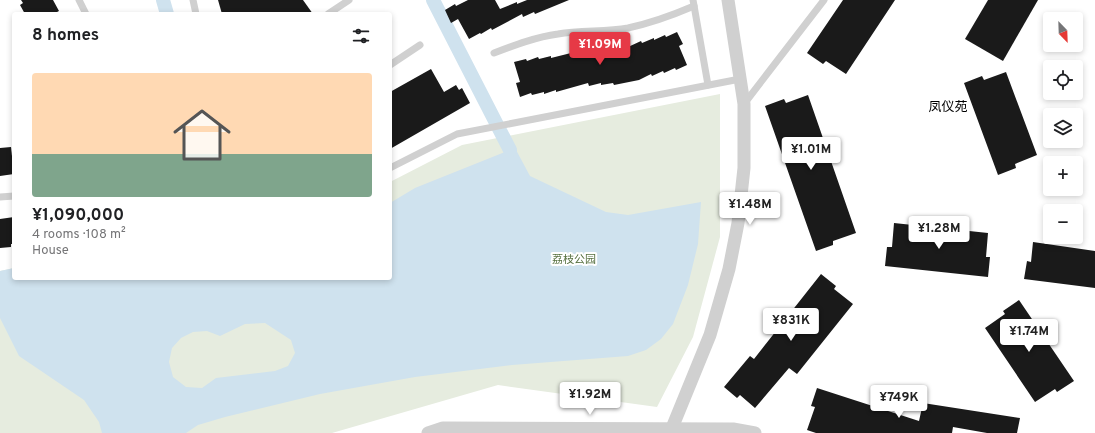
<!DOCTYPE html>
<meta charset="utf-8">
<style>
body{margin:0;font-family:Overpass,"Noto Sans SC",sans-serif;background:#f2f2f2;color:#202124;height:100vh;display:flex;flex-direction:column;font-size:15px;white-space:nowrap}
*{box-sizing:border-box;margin:0}
p{font-size:13px;color:#757577}
.icon{flex:none;width:22px;height:22px;fill:none;stroke:currentColor;stroke-width:2;stroke-linecap:round;stroke-linejoin:round}
.map{position:relative;flex:1;overflow:hidden}
.drawer{position:absolute;left:12px;top:12px;width:380px;height:268px;display:flex;flex-direction:column;background:#fff;border-radius:4px;box-shadow:0 2px 6px #0003}
.drawer>*{flex:none}
.needle{width:26px;rotate:157deg}
.fabs{position:absolute;left:1043px;top:12px;display:grid;gap:8px}
.fabs a{display:grid;place-items:center;width:40px;height:40px;border-radius:4px;background:#fff;box-shadow:0 2px 6px #0003;font-size:20px}
.price{position:absolute;translate:-50% -34px;padding:0 9px;border-radius:4px;background:#fff;color:#222;font-size:13px;line-height:26px;filter:drop-shadow(0 1px 2px #0008)}
.price::after{content:'';position:absolute;left:50%;top:24px;width:12px;height:9px;margin-left:-6px;background:inherit;clip-path:polygon(0 0,100% 0,50% 100%)}
.price.active{background:#e63946;color:#fff}
ul{padding:0;list-style:none}
li{display:grid;align-content:center;gap:8px;height:212px;padding:0 20px}
li span{display:grid;place-items:center;height:124px;border-radius:4px;color:#555}
li>.icon{margin-inline-start:auto}
span .icon{width:72px;height:72px;fill:#fffc;stroke-width:1}
li b{font-size:17px}
h2{display:flex;justify-content:space-between;align-items:center;height:48px;padding:0 20px;font-size:17px}
.map>svg:first-child{display:block}
</style>
<div class="map">
<svg width="1095" height="433" viewBox="0 0 1095 433">
<rect width="100%" height="100%" fill="#fff"/>
<path fill="#e6ecdf" d="M 720,94 L 720,237 L 693,337 L 657,407 L 498,385 L 332,433 L 0,433 L 0,271 L 14,268 L 14,278 L 390,278 L 390,182 L 462,145 Z"/>
<path fill="#cfe2ee" fill-rule="evenodd" d="M 515,148 L 530,176 L 606,212 L 628,215 L 701,202 L 698,244 L 688,285 L 673,324 L 661,339 L 646,350 L 628,356 L 512,365 L 415,377 L 320,394 L 225,417 L 198,425 L 186,433 L 102,433 L 99,422 L 84,400 L 19,356 L 0,318 L 0,271 L 14,268 L 14,278 L 390,278 L 390,203 L 415,188 ZM 265,323 L 291,340 L 295,353 L 288,366 L 275,371 L 216,378 L 202,388 L 186,387 L 173,377 L 169,362 L 172,348 L 181,338 L 193,332 L 207,331 L 220,336 L 245,324 Z"/>
<g fill="none" stroke-linecap="round" stroke-linejoin="round">
<g stroke="#cfe2ee" stroke-width="14">
<path d="M 163,0 L 167,14"/>
<path d="M 433,0 L 510,150"/>
</g>
</g>
<g fill="#1a1a1a">
<path d="M 21,0 L 53,0 L 59,11 L 53,14 L 25,14 L 20,5 L 23,3 Z"/>
<path d="M 218,0 L 303,0 L 313,14 L 222,14 Z"/>
<path d="M 468,0 L 495,0 L 500,9 L 517,2 L 517,4 L 527,0 L 569,0 L 535,14 L 534,12 L 523,17 L 522,14 L 492,30 L 491,28 L 481,34 L 480,33 L 469,39 L 458,19 L 451,23 L 445,10 L 455,4 L 456,6 Z"/>
<path d="M 843,0 L 895,0 L 846,74 L 826,61 L 823,64 L 807,53 Z"/>
<path d="M 988,0 L 1038,0 L 1003,61 L 965,39 Z"/>
<path d="M 677,32 L 683,44 L 679,46 L 687,65 L 676,70 L 675,68 L 664,73 L 663,71 L 652,76 L 651,74 L 639,80 L 614,85 L 613,83 L 601,85 L 601,83 L 589,86 L 588,83 L 556,92 L 556,90 L 544,94 L 544,92 L 532,95 L 531,93 L 520,97 L 516,83 L 520,82 L 514,62 L 526,59 L 527,61 L 538,57 L 539,59 L 551,56 L 551,58 L 587,49 L 587,51 L 599,48 L 599,51 L 611,48 L 612,50 L 628,47 L 641,41 L 642,43 L 654,38 L 654,40 L 665,35 L 666,37 Z"/>
<path d="M 431,69 L 444,92 L 456,85 L 459,90 L 462,88 L 470,103 L 390,149 L 390,92 Z"/>
<path d="M 1006,72 L 1037,155 L 1015,164 L 1016,168 L 998,175 L 964,83 L 982,76 L 984,80 Z"/>
<path d="M 808,95 L 856,233 L 833,241 L 833,245 L 816,251 L 765,106 L 784,99 L 786,103 Z"/>
<path d="M 11,147 L 14,174 L 0,176 L 0,148 Z"/>
<path d="M 14,217 L 14,244 L 11,244 L 11,247 L 0,248 L 0,219 Z"/>
<path d="M 894,223 L 988,233 L 986,257 L 990,257 L 988,277 L 885,266 L 887,247 L 892,247 Z"/>
<path d="M 1033,242 L 1095,251 L 1095,288 L 1024,279 L 1027,261 L 1031,262 Z"/>
<path d="M 821,274 L 836,286 L 834,289 L 853,304 L 797,374 L 789,368 L 755,408 L 740,395 L 737,398 L 724,387 L 750,356 L 754,359 Z"/>
<path d="M 1019,300 L 1074,381 L 1057,392 L 1055,389 L 1035,402 L 985,328 L 1005,314 L 1003,311 Z"/>
<path d="M 817,388 L 919,421 L 923,403 L 1020,418 L 1017,433 L 987,433 L 953,427 L 952,433 L 816,433 L 807,430 L 815,407 L 811,406 Z"/>
</g>
<g fill="none" stroke-linecap="round" stroke-linejoin="round">
<g stroke="#d0d0d0" stroke-width="7">
<path d="M 79,0 L 86,14"/>
<path d="M 193,0 L 196,14"/>
<path d="M 693,0 L 708,85"/>
<path d="M 328,14 L 349,0"/>
<path d="M 494,53 C 515,45 536,37 558,34 C 581,30 605,32 628,28 C 651,23 673,15 694,6"/>
<path d="M 390,65 L 420,45"/>
<path d="M 744,104 L 824,0"/>
<path d="M 390,168 L 457,134 L 740,79"/>
<path d="M 0,197 L 14,196"/>
</g>
<g stroke="#d0d0d0" stroke-width="13">
<path d="M 428,433 L 443,428 L 733,429 L 755,433"/>
<path d="M 668,433 L 672,428 L 710,335 L 729,269 L 738,223 L 744,168 L 744,104 L 728,0"/>
</g>
</g>
<g text-anchor="middle" dominant-baseline="central" stroke-width="4" stroke-linejoin="round" paint-order="stroke">
<g font-size="11" fill="#56703f" stroke="#fff">
<text x="574" y="260">荔枝公园</text>
</g>
<g font-size="13" fill="#000" stroke="#fff">
<text x="948" y="108">凤仪苑</text>
</g>
</g>
</svg>
<div class="fabs">
<a><svg class="needle" viewBox="-14 -14 28 28"><path d="M0-13l5 13h-10z" fill="#e53935"/><path d="M0 13l5-13h-10z" fill="#757577"/></svg></a>
<a><svg class="icon" aria-label="locate" viewBox="0 0 24 24"><circle cx="12" cy="12" r="6"/><path d="M12 2v4M12 18v4M2 12h4M18 12h4"/></svg></a>
<a><svg class="icon" aria-label="layers" viewBox="0 0 24 24"><path d="M12 4l9 5-9 5-9-5zM3 14l9 5 9-5"/></svg></a>
<a>+</a>
<a>−</a>
</div>
<b class="price active" style="left:600px;top:66px">¥1.09M</b>
<b class="price" style="left:811px;top:171px">¥1.01M</b>
<b class="price" style="left:750px;top:226px">¥1.48M</b>
<b class="price" style="left:939px;top:250px">¥1.28M</b>
<b class="price" style="left:791px;top:342px">¥831K</b>
<b class="price" style="left:1029px;top:353px">¥1.74M</b>
<b class="price" style="left:590px;top:416px">¥1.92M</b>
<b class="price" style="left:899px;top:419px">¥749K</b>
<section class="drawer">
<h2>8 homes<svg class="icon" aria-label="filters" viewBox="0 0 24 24"><path d="M4 7h16M4 17h16"/><circle cx="9" cy="7" r="2"/><circle cx="15" cy="17" r="2"/></svg></h2>
<ul>
<li><span style="background:linear-gradient(#ffd9b3 65%,#7fa58c 0)"><svg class="icon" aria-label="home" viewBox="0 0 24 24"><path d="M3 11l9-7 9 7M6 9v11h12V9"/></svg></span><div><b>¥1,090,000</b><p>4 rooms · 108 m²</p><p>House</p></div></li>
</ul>
</section>
</div>
